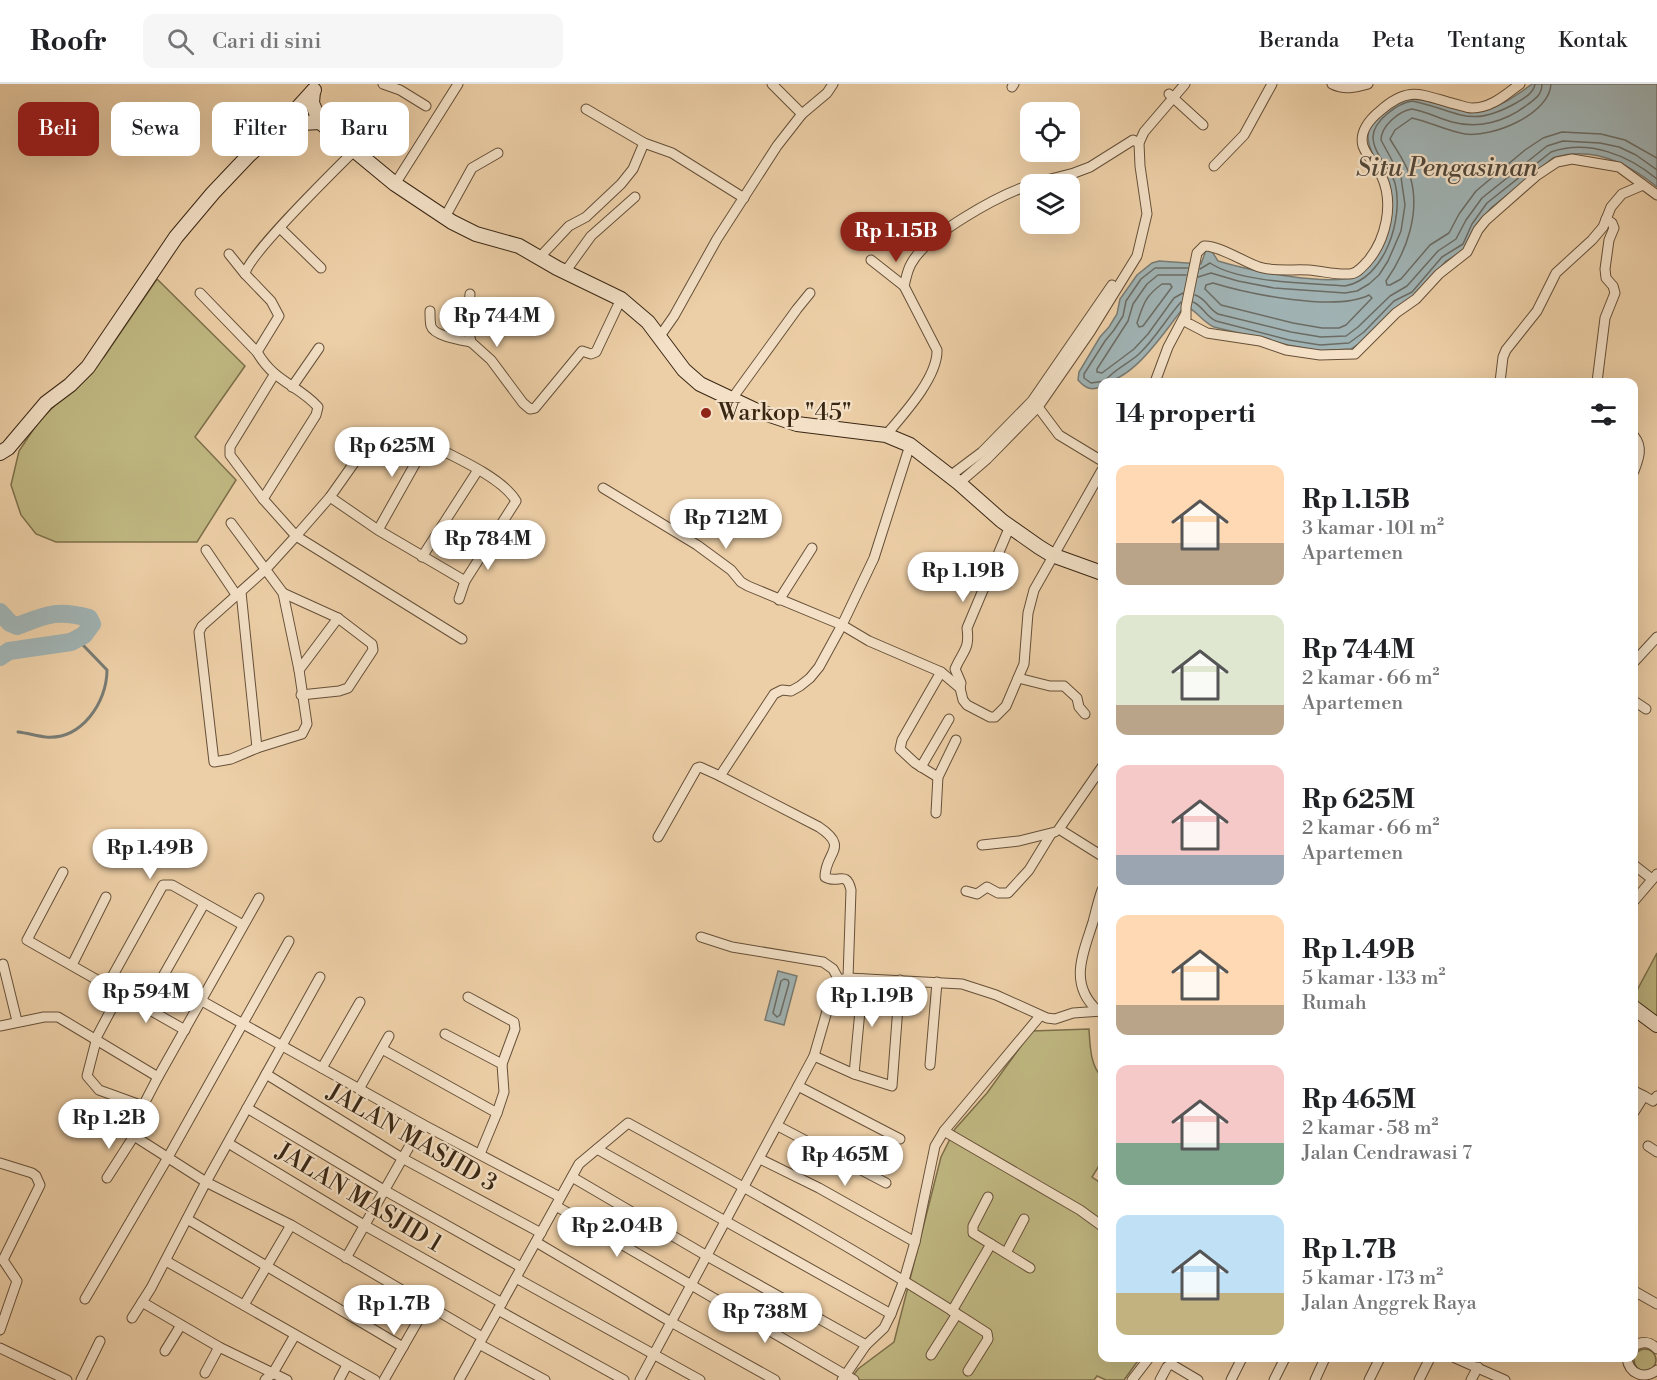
<!DOCTYPE html>
<html lang="id">
<meta charset="utf-8">
<style>
body{margin:0;font-family:"Libre Bodoni",serif;background:#f6f6f6;color:#202124;height:100vh;display:flex;flex-direction:column;font-size:22px;white-space:nowrap}
*{box-sizing:border-box;margin:0}
p{font-size:20px;color:#757577}
.icon{flex:none;width:33px;height:33px;fill:none;stroke:currentColor;stroke-width:2;stroke-linecap:round;stroke-linejoin:round}
.map{position:relative;flex:1;overflow:hidden}
.drawer{position:absolute;left:1098px;top:294px;width:540px;height:984px;display:flex;flex-direction:column;background:#fff;border-radius:12px;box-shadow:0 6px 24px #0002}
.drawer>*{flex:none}
.banner{position:absolute;left:18px;top:18px;width:570px;height:54px;display:flex;gap:12px}
.tools{position:absolute;left:1020px;top:18px;display:grid;gap:12px}
.tools a{display:grid;place-items:center;width:60px;height:60px;border-radius:12px;background:#fff;box-shadow:0 6px 24px #0002;font-size:30px}
.price{position:absolute;translate:-50% -51px;padding:0 14px;border-radius:21px;background:#fff;color:#222;font-size:20px;line-height:39px;filter:drop-shadow(0 2px 3px #0008)}
.price::after{content:'';position:absolute;left:50%;top:36px;width:18px;height:14px;margin-left:-9px;background:inherit;clip-path:polygon(0 0,100% 0,50% 100%)}
.price.active{background:#8f2418;color:#fff}
ul{padding:0;list-style:none}
li{display:flex;align-items:center;gap:18px;height:150px;padding:0 18px}
li span{display:grid;place-items:center;flex:none;width:168px;height:120px;border-radius:12px;color:#555}
li>.icon{margin-inline-start:auto}
span .icon{width:72px;height:72px;fill:#fffc;stroke-width:1}
li b{font-size:26px}
h2{display:flex;justify-content:space-between;align-items:center;height:72px;padding:0 18px;font-size:26px}
.chip{padding:0 21px;border-radius:12px;background:#fff;box-shadow:0 6px 24px #0002;font-size:21px;line-height:54px}
.chip.active{background:#8f2418;color:#fff}
header{display:flex;align-items:center;gap:36px;box-sizing:border-box;height:84px;padding:0 30px;background:#fff;border-bottom:2px solid #e0e0e0}
header strong{font-size:28px}
nav{display:flex;gap:33px;margin-inline-start:auto;font-size:21px}
.search{width:420px;height:54px;background:#f6f6f6;display:flex;align-items:center;gap:15px;box-sizing:border-box;padding:0 21px;border-radius:12px;color:#757577;font-size:22px}
.map>svg:first-child{display:block}
</style>
<header>
<strong>Roofr</strong>
<div class="search"><svg class="icon" aria-label="search" viewBox="0 0 24 24"><circle cx="10" cy="10" r="6"/><path d="M15 15l6 6"/></svg>Cari di sini</div>
<nav><a>Beranda</a><a>Peta</a><a>Tentang</a><a>Kontak</a></nav>
</header>
<div class="map">
<svg width="1657" height="1296" viewBox="0 0 1657 1296">
<rect width="100%" height="100%" fill="#edcfa7"/>
<filter id="stains"><feTurbulence type="fractalNoise" baseFrequency=".00333" numOctaves="4"/><feColorMatrix values="0 0 0 0 .2 0 0 0 0 .09 0 0 0 0 .02 0 0 0 .5 -.17"/></filter>
<radialGradient id="worn" r=".72"><stop offset=".6" stop-color="#630" stop-opacity="0"/><stop offset="1" stop-color="#630" stop-opacity=".3"/></radialGradient>
<g fill="#c0b882" stroke="#7c6f4a" stroke-width="1.5">
<path d="M 157,195 L 245,282 L 195,353 L 236,396 L 197,458 L 56,458 L 36,450 L 21,431 L 11,401 L 19,367 L 39,337 L 104,273 Z"/>
<path d="M 1657,869 L 1657,941 L 1634,925 L 1634,912 Z"/>
<path d="M 1089,945 C 1090,960 1090,982 1102,993 L 1102,1077 L 1092,1093 L 1102,1100 L 1102,1274 L 1140,1274 L 1124,1296 L 1106,1296 L 1097,1292 L 1094,1296 L 850,1296 L 858,1285 L 894,1258 L 941,1073 L 955,1045 L 987,1009 L 1032,947 Z"/>
<circle cx="1645" cy="1276" r="11"/>
</g>
<g fill="#a0b3b4" stroke="#777b74" stroke-width="1.5">
<path d="M 1532,0 L 1657,0 L 1657,103 C 1628,79 1592,61 1553,74 L 1491,124 L 1483,134 L 1468,164 L 1446,177 L 1415,213 L 1398,222 L 1359,260 L 1351,265 L 1320,267 L 1288,261 L 1214,243 C 1201,237 1197,226 1185,222 C 1167,243 1134,298 1102,298 L 1102,302 C 1092,307 1086,305 1078,296 L 1079,288 L 1100,253 L 1109,243 L 1117,230 L 1120,215 L 1137,191 L 1152,179 L 1159,177 L 1201,180 L 1206,166 L 1211,166 L 1218,177 C 1248,186 1334,205 1361,190 C 1370,171 1393,137 1392,118 C 1390,88 1348,55 1380,30 C 1389,22 1402,17 1412,11 L 1480,27 C 1500,23 1516,12 1532,0 Z"/>
<path d="M 778,887 L 797,892 L 784,941 L 765,936 Z"/>
</g>
<g fill="none" stroke-linecap="round" stroke-linejoin="round">
<g stroke="#6c6c64" stroke-width="1.5">
<path d="M 1551,0 C 1550,30 1492,54 1465,50 C 1447,47 1430,38 1412,34 L 1395,46 L 1390,55 C 1397,67 1406,79 1410,92 C 1421,128 1407,167 1386,197 L 1387,201 L 1390,201 L 1401,195 L 1430,161 L 1449,149 L 1459,130 L 1476,107 L 1525,66 L 1543,54 L 1562,48 L 1601,50 L 1625,56 L 1657,74"/>
<path d="M 1200,185 L 1210,179 C 1240,199 1308,199 1345,202 C 1385,195 1404,134 1395,99 C 1390,84 1373,69 1373,53 C 1373,37 1398,19 1412,17 C 1458,26 1468,46 1516,19 C 1523,15 1534,9 1535,0"/>
<path d="M 1198,193 L 1211,189 L 1238,197 L 1274,204 L 1345,209 L 1357,207 L 1369,200 L 1379,191 L 1388,177 L 1401,147 L 1405,121 L 1401,93 L 1381,56 C 1381,42 1399,27 1412,25 C 1425,27 1438,34 1452,38 C 1478,45 1505,38 1527,21 C 1535,15 1542,11 1542,0"/>
<path d="M 1213,199 C 1249,210 1336,228 1369,211 L 1372,214 L 1346,241 L 1339,244 L 1322,244 L 1293,239 L 1221,221 L 1205,205 L 1206,201 Z"/>
<path d="M 1162,200 L 1170,200 L 1172,203 L 1143,242 L 1139,243 L 1137,239 C 1143,221 1145,212 1162,200 Z"/>
<path d="M 1183,209 L 1174,214 L 1148,250 L 1134,265 L 1102,289 L 1097,288 L 1097,285 L 1128,237 L 1133,220 L 1147,200 L 1158,191 L 1186,191"/>
<path d="M 1195,211 C 1206,214 1208,225 1218,230 L 1291,248 L 1321,253 L 1346,252 L 1358,243 L 1390,212 L 1407,202 L 1438,167 L 1456,155 L 1466,136 L 1482,114 L 1547,62 L 1563,57 L 1600,59 L 1619,63 L 1636,71 L 1657,86"/>
<path d="M 1181,218 C 1166,235 1155,255 1139,270 C 1128,280 1113,286 1105,297 L 1091,299 L 1084,294 L 1084,290 L 1105,257 L 1114,246 L 1123,232 L 1126,217 L 1141,195 L 1155,184 L 1188,184"/>
<path d="M 1193,218 C 1203,222 1205,232 1216,237 L 1289,256 L 1320,261 L 1349,259 L 1364,248 L 1394,217 L 1412,208 L 1442,173 L 1463,160 L 1472,140 L 1487,119 L 1551,68 C 1589,55 1628,71 1657,95"/>
<path d="M 784,895 L 788,896 L 789,899 L 780,931 L 777,933 L 773,929 L 781,897 Z"/>
</g>
<path stroke="#777b74" stroke-width="3" d="M 18,648 C 27,649 37,652 46,653 C 81,656 107,619 107,586 L 82,560 L 84,551"/>
<path stroke="#a0b3b4" stroke-width="18" d="M 0,528 L 10,539 L 17,542 C 46,531 57,525 89,534 L 92,540 L 84,551 L 71,558 L 9,567 L 0,573"/>
<g stroke="#665038" stroke-width="11">
<g id="street">
<path d="M 383,0 L 400,6 L 426,22"/>
<path d="M 772,0 L 802,30"/>
<path d="M 1332,0 C 1344,6 1355,4 1368,0"/>
<path d="M 1520,0 C 1506,10 1492,24 1472,24 C 1467,24 1460,21 1455,20 C 1421,11 1409,1 1380,27 C 1370,35 1359,48 1363,62 C 1367,73 1377,83 1382,93 C 1394,120 1386,156 1367,178 C 1362,183 1357,190 1349,190 C 1336,191 1322,187 1309,186 C 1293,185 1274,188 1259,183 C 1244,178 1218,161 1204,162 L 1197,169 L 1186,223 L 1186,238 L 1207,249 L 1260,257 L 1286,266 L 1320,271 L 1355,270 L 1396,229 L 1416,215 L 1439,190 L 1467,168 L 1478,146 L 1486,136 L 1536,92 L 1557,78 L 1572,75 L 1619,83 L 1657,111"/>
<path d="M 1012,3 L 1014,0"/>
<path d="M 1169,10 L 1203,41"/>
<path d="M 586,25 L 644,59 L 672,69 L 744,114"/>
<path d="M 354,67 C 335,86 248,171 245,190 L 271,217 L 279,232 L 257,268 C 275,299 297,300 318,323 L 316,331 L 263,415 L 296,452 L 330,413 L 354,379"/>
<path d="M 1214,82 L 1244,51 L 1272,0"/>
<path d="M 395,100 L 458,0"/>
<path d="M 1031,100 L 1074,89 L 1090,83 L 1133,56 L 1139,59"/>
<path d="M 445,133 L 472,84 L 498,69"/>
<path d="M 280,144 L 321,184"/>
<path d="M 229,170 L 245,190"/>
<path d="M 539,174 L 569,142 L 586,133 L 621,100 L 633,85 L 644,59"/>
<path d="M 871,176 L 904,202"/>
<path d="M 565,188 L 591,152 L 635,113"/>
<path d="M 200,209 L 257,268"/>
<path d="M 470,210 L 467,240 L 471,258 L 491,276 L 523,319 L 530,325 L 535,324 L 582,267 L 591,270 L 596,268 L 621,215"/>
<path d="M 430,227 C 430,232 430,238 431,242 C 434,252 461,256 471,258"/>
<path d="M 660,252 L 674,232 L 717,155 L 777,62 L 802,30 L 827,9 L 833,0"/>
<path d="M 1155,298 L 1168,263 L 1185,231"/>
<path d="M 1500,298 L 1503,273 L 1506,266 L 1537,227 L 1556,189 L 1592,156 L 1603,143 L 1611,123 L 1622,110 L 1643,101"/>
<path d="M 1597,298 L 1605,234 L 1615,209 L 1613,202 L 1606,194 L 1605,185 L 1609,156 L 1614,144 L 1612,139 L 1606,135"/>
<path d="M 292,303 L 319,264"/>
<path d="M 731,316 L 797,225 L 810,209"/>
<path d="M 1035,319 L 1059,351 L 1102,377"/>
<path d="M 886,351 C 903,331 938,293 937,266 L 904,202 C 906,195 907,187 911,180 C 926,151 999,111 1030,101"/>
<path d="M 1634,352 C 1643,363 1639,374 1634,387"/>
<path d="M 950,392 L 982,368 L 1032,317 L 1112,201"/>
<path d="M 959,399 L 987,375 L 1038,323 L 1090,248 L 1137,172 L 1147,130 L 1140,82 L 1139,59 L 1144,48 L 1185,0"/>
<path d="M 603,404 L 697,461 L 731,486 L 741,498 L 748,502 L 842,541 L 869,557 L 941,588 L 960,604 L 963,616 L 967,621 L 990,633 L 995,633 L 1006,622 L 1024,580 L 1028,529 L 1034,506 L 1102,386"/>
<path d="M 330,413 L 378,446 L 465,497 L 516,417 C 503,394 453,372 429,360 L 424,364 L 378,446"/>
<path d="M 263,415 L 230,371 L 230,363 L 274,291"/>
<path d="M 231,439 L 283,509 L 299,586 L 307,640 L 302,650 L 257,664 L 231,675 L 214,678 L 199,548 L 202,542 L 266,485 L 296,452 L 462,555"/>
<path d="M 206,466 L 237,512"/>
<path d="M 422,473 L 478,386"/>
<path d="M 241,508 L 257,664"/>
<path d="M 283,509 L 338,534 L 372,560 L 373,566 L 348,604 L 339,607 L 301,611"/>
<path d="M 459,515 L 465,497"/>
<path d="M 779,516 L 812,464"/>
<path d="M 1634,578 L 1657,553"/>
<path d="M 299,586 L 338,534"/>
<path d="M 941,588 L 902,656 L 900,665 L 915,679 L 936,692 L 939,691 L 956,656"/>
<path d="M 1018,594 L 1050,602 L 1064,602 L 1077,614 L 1079,623 L 1085,630"/>
<path d="M 960,604 L 961,599 L 955,585 C 963,566 970,566 967,544 L 1010,442"/>
<path d="M 1634,617 L 1646,625"/>
<path d="M 921,683 L 949,635"/>
<path d="M 1102,683 L 1059,745 L 1102,772"/>
<path d="M 936,729 L 938,692"/>
<path d="M 658,753 L 697,684 L 700,683 L 720,692"/>
<path d="M 982,761 L 1019,757 L 1055,748"/>
<path d="M 1634,781 L 1652,795"/>
<path d="M 63,788 L 27,856 L 185,946"/>
<path d="M 966,807 L 977,810 L 987,803 L 998,809 L 1008,809 L 1029,786 L 1051,750"/>
<path d="M 1634,817 L 1657,790"/>
<path d="M 701,853 L 732,863 L 823,878 L 833,885 L 839,896"/>
<path d="M 3,880 L 17,937"/>
<path d="M 72,881 L 106,813"/>
<path d="M 848,894 L 851,806 C 846,785 838,801 825,793 C 825,768 850,764 819,743 L 720,692 L 774,610 L 782,606 L 791,607 L 800,602 L 810,594 L 819,583 L 842,541 L 874,474 L 910,361"/>
<path d="M 107,902 L 163,801 L 172,801 L 243,841"/>
<path d="M 468,913 L 514,938 L 515,945 L 502,980"/>
<path d="M 202,917 L 422,1040 L 560,1113"/>
<path d="M 145,924 L 204,820"/>
<path d="M 1098,927 C 1068,900 1083,870 1093,838 C 1096,827 1098,817 1102,806"/>
<path d="M 0,942 L 44,933 L 58,933 L 158,993"/>
<path d="M 95,956 L 120,909"/>
<path d="M 96,957 L 87,992 L 99,1006 L 143,1022"/>
<path d="M 382,965 L 497,1029 L 504,1008 L 502,980 L 445,950"/>
<path d="M 814,972 L 854,990 L 892,1002 L 900,896"/>
<path d="M 930,981 L 937,898"/>
<path d="M 322,984 L 360,918"/>
<path d="M 266,990 L 402,1074 L 541,1149"/>
<path d="M 854,990 L 863,895"/>
<path d="M 798,1002 L 900,1055"/>
<path d="M 359,1005 L 389,952"/>
<path d="M 1634,1007 L 1644,1012 L 1634,1028"/>
<path d="M 1644,1012 L 1653,1017 L 1657,1012"/>
<path d="M 247,1024 L 384,1106 L 521,1183"/>
<path d="M 778,1042 L 886,1099"/>
<path d="M 944,1047 L 1080,1126 L 1102,1142"/>
<path d="M 134,1052 L 206,1098 L 291,1141 L 482,1253"/>
<path d="M 134,1052 L 131,1047 L 132,1043 L 158,993 L 259,814"/>
<path d="M 228,1059 L 364,1141 L 502,1219"/>
<path d="M 1648,1062 L 1657,1068"/>
<path d="M 597,1065 L 891,1230"/>
<path d="M 480,1070 L 497,1029"/>
<path d="M 760,1075 L 819,1104 L 915,1158"/>
<path d="M 0,1079 L 32,1089 L 36,1092 L 40,1101 L 3,1176 L 17,1197 L 0,1246"/>
<path d="M 572,1093 L 707,1172 L 866,1261"/>
<path d="M 107,1094 L 134,1052"/>
<path d="M 988,1113 L 973,1142 L 973,1149 L 1030,1184"/>
<path d="M 556,1122 L 854,1296"/>
<path d="M 187,1135 L 403,1263"/>
<path d="M 536,1158 L 671,1238 L 775,1296"/>
<path d="M 1006,1169 L 1024,1135"/>
<path d="M 346,1174 L 422,1040"/>
<path d="M 166,1177 L 375,1296"/>
<path d="M 516,1194 L 700,1296"/>
<path d="M 1634,1207 L 1657,1220"/>
<path d="M 85,1215 L 167,1075 L 289,857"/>
<path d="M 142,1218 L 219,1263 L 287,1296"/>
<path d="M 244,1221 L 291,1141"/>
<path d="M 498,1226 L 624,1296"/>
<path d="M 952,1227 L 991,1160"/>
<path d="M 132,1234 L 151,1204 L 206,1098 L 320,893"/>
<path d="M 479,1260 L 545,1296"/>
<path d="M 1634,1262 C 1642,1257 1650,1257 1657,1265"/>
<path d="M 0,1264 L 67,1296"/>
<path d="M 165,1267 L 181,1241"/>
<path d="M 931,1271 L 957,1230"/>
<path d="M 1455,1274 L 1505,1296"/>
<path d="M 1627,1274 C 1629,1290 1644,1296 1657,1286"/>
<path d="M 205,1289 L 219,1263"/>
<path d="M 81,1296 L 100,1257"/>
<path d="M 265,1296 L 273,1289 L 295,1251"/>
<path d="M 339,1296 L 347,1281"/>
<path d="M 384,1296 L 427,1221"/>
<path d="M 459,1296 L 579,1080 L 628,1039 C 750,1106 871,1174 987,1249 L 988,1255 L 968,1287"/>
<path d="M 640,1296 L 814,972 L 834,903 L 839,896 L 848,894 L 962,900 L 996,911 L 1047,934 L 1055,935 L 1073,929 L 1102,927"/>
<path d="M 842,1296 L 866,1261 L 884,1244 L 891,1230 L 904,1196 L 915,1158 L 935,1062 L 944,1047 L 1040,932"/>
<path d="M 1132,1296 L 1149,1274"/>
<path d="M 1160,1296 L 1167,1283 L 1171,1280 L 1198,1296"/>
<path d="M 1231,1296 L 1242,1274"/>
<path d="M 1274,1296 L 1285,1274"/>
<path d="M 1315,1296 L 1325,1274"/>
<path d="M 1369,1296 L 1380,1274"/>
<path d="M 1419,1296 L 1430,1274"/>
<path d="M 1471,1296 L 1478,1283"/>
</g>
</g>
<g stroke="#392613" stroke-width="16">
<g id="secondary">
<path d="M 313,7 L 312,19 L 320,38 L 395,100 L 452,138 L 476,150 L 519,162 L 557,184 L 621,215 L 648,238 L 684,286 L 700,300 L 755,326 L 797,340 L 886,351 L 910,361 L 959,399 L 1002,437 L 1039,463 L 1052,471 L 1102,489"/>
<path d="M 283,40 L 320,38"/>
<path d="M 0,369 L 8,364 L 46,319 L 70,301 L 88,283 L 176,153 L 213,109 L 249,71 L 283,40 L 314,6"/>
<path d="M 1634,924 L 1657,941"/>
</g>
</g>
<use href="#street" stroke="#f3e0c6" stroke-width="9"/>
<use href="#secondary" stroke="#f3e0c6" stroke-width="14"/>
</g>
<circle fill="#8f2418" stroke="#f3e0c6" stroke-width="2" cx="706" cy="329" r="6"/>
<g text-anchor="middle" dominant-baseline="central" stroke-width="4.5" stroke-linejoin="round" paint-order="stroke">
<g font-size="24" fill="#392613" stroke="#f3e0c6" text-anchor="start">
<text x="718" y="329">Warkop "45"</text>
</g>
<g font-size="24" fill="#392613" stroke="#f3e0c6">
<text transform="translate(412 1054) rotate(30)">JALAN MASJID 3</text>
<text transform="translate(359 1114) rotate(31)">JALAN MASJID 1</text>
</g>
<g font-size="26" font-style="italic" fill="#53493b" stroke="#f3e0c6">
<text x="1447" y="84">Situ Pengasinan</text>
</g>
</g>
<rect width="100%" height="100%" filter="url(#stains)"/>
<rect width="100%" height="100%" fill="url(#worn)"/>
</svg>
<div class="tools">
<a><svg class="icon" aria-label="locate" viewBox="0 0 24 24"><circle cx="12" cy="12" r="6"/><path d="M12 2v4M12 18v4M2 12h4M18 12h4"/></svg></a>
<a><svg class="icon" aria-label="layers" viewBox="0 0 24 24"><path d="M12 4l9 5-9 5-9-5zM3 14l9 5 9-5"/></svg></a>
</div>
<b class="price active" style="left:896px;top:179px">Rp 1.15B</b>
<b class="price" style="left:497px;top:264px">Rp 744M</b>
<b class="price" style="left:392px;top:394px">Rp 625M</b>
<b class="price" style="left:726px;top:466px">Rp 712M</b>
<b class="price" style="left:488px;top:487px">Rp 784M</b>
<b class="price" style="left:963px;top:519px">Rp 1.19B</b>
<b class="price" style="left:150px;top:796px">Rp 1.49B</b>
<b class="price" style="left:146px;top:940px">Rp 594M</b>
<b class="price" style="left:872px;top:944px">Rp 1.19B</b>
<b class="price" style="left:109px;top:1066px">Rp 1.2B</b>
<b class="price" style="left:845px;top:1103px">Rp 465M</b>
<b class="price" style="left:617px;top:1174px">Rp 2.04B</b>
<b class="price" style="left:394px;top:1252px">Rp 1.7B</b>
<b class="price" style="left:765px;top:1260px">Rp 738M</b>
<div class="banner">
<a class="chip active">Beli</a>
<a class="chip">Sewa</a>
<a class="chip">Filter</a>
<a class="chip">Baru</a>
</div>
<section class="drawer">
<h2>14 properti<svg class="icon" aria-label="filters" viewBox="0 0 24 24"><path d="M4 7h16M4 17h16"/><circle cx="9" cy="7" r="2"/><circle cx="15" cy="17" r="2"/></svg></h2>
<ul>
<li><span style="background:linear-gradient(#ffd9b3 65%,#b9a48a 0)"><svg class="icon" aria-label="home" viewBox="0 0 24 24"><path d="M3 11l9-7 9 7M6 9v11h12V9"/></svg></span><div><b>Rp 1.15B</b><p>3 kamar · 101 m²</p><p>Apartemen</p></div></li>
<li><span style="background:linear-gradient(#dfe7d0 75%,#b9a48a 0)"><svg class="icon" aria-label="home" viewBox="0 0 24 24"><path d="M3 11l9-7 9 7M6 9v11h12V9"/></svg></span><div><b>Rp 744M</b><p>2 kamar · 66 m²</p><p>Apartemen</p></div></li>
<li><span style="background:linear-gradient(#f6c9c9 75%,#9aa5b1 0)"><svg class="icon" aria-label="home" viewBox="0 0 24 24"><path d="M3 11l9-7 9 7M6 9v11h12V9"/></svg></span><div><b>Rp 625M</b><p>2 kamar · 66 m²</p><p>Apartemen</p></div></li>
<li><span style="background:linear-gradient(#ffd9b3 75%,#b9a48a 0)"><svg class="icon" aria-label="home" viewBox="0 0 24 24"><path d="M3 11l9-7 9 7M6 9v11h12V9"/></svg></span><div><b>Rp 1.49B</b><p>5 kamar · 133 m²</p><p>Rumah</p></div></li>
<li><span style="background:linear-gradient(#f6c9c9 65%,#7fa58c 0)"><svg class="icon" aria-label="home" viewBox="0 0 24 24"><path d="M3 11l9-7 9 7M6 9v11h12V9"/></svg></span><div><b>Rp 465M</b><p>2 kamar · 58 m²</p><p>Jalan Cendrawasi 7</p></div></li>
<li><span style="background:linear-gradient(#bfe0f5 65%,#c2b280 0)"><svg class="icon" aria-label="home" viewBox="0 0 24 24"><path d="M3 11l9-7 9 7M6 9v11h12V9"/></svg></span><div><b>Rp 1.7B</b><p>5 kamar · 173 m²</p><p>Jalan Anggrek Raya</p></div></li>
</ul>
</section>
</div>
